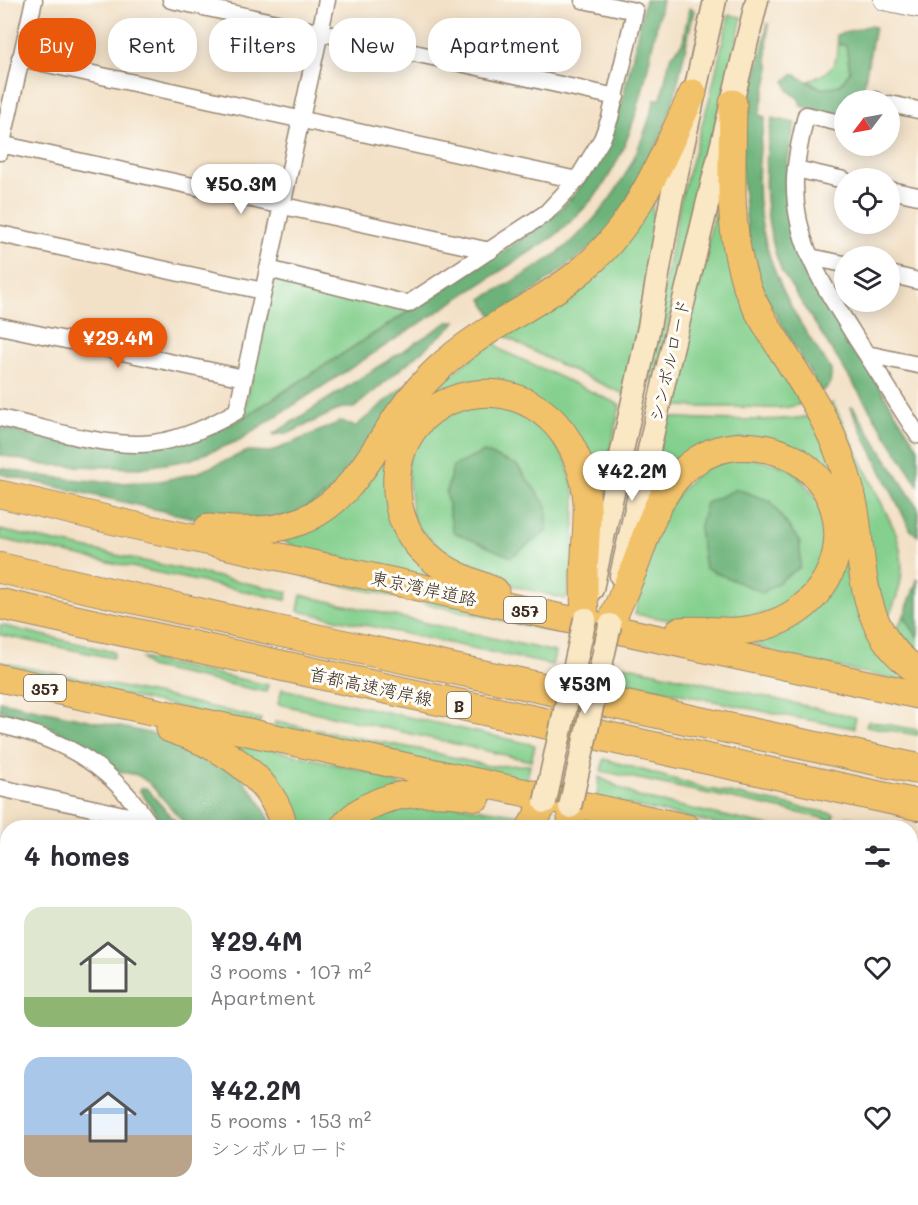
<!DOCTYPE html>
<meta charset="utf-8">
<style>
body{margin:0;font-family:Mali,"Klee One",sans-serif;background:#f2f2f3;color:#2b2b33;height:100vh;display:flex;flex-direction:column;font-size:22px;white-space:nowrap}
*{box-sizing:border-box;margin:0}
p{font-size:20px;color:#7c7c81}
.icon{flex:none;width:33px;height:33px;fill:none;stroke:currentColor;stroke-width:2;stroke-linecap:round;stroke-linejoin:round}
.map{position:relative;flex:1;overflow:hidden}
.panel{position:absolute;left:0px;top:820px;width:918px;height:386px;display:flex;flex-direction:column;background:#fff;border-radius:24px 24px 0 0;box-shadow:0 3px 15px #0003}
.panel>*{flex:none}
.banner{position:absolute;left:18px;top:18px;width:600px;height:54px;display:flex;gap:12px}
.needle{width:39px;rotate:238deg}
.tools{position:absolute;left:834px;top:90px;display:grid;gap:12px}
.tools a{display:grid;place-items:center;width:66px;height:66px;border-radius:50%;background:#fff;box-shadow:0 3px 15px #0003;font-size:30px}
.price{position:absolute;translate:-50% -51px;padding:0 14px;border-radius:21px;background:#fff;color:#222;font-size:20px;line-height:39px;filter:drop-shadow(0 2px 3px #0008)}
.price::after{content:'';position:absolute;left:50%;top:36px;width:18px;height:14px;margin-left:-9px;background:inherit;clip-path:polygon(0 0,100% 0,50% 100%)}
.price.current{background:#ea580c;color:#fff}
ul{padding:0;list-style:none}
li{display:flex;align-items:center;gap:18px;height:150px;padding:0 24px}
li span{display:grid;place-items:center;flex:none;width:168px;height:120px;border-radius:18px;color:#555}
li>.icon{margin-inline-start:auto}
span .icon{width:72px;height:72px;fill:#fffc;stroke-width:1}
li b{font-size:26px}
h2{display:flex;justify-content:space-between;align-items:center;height:72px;padding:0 24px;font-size:26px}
.pill{padding:0 21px;border-radius:24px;background:#fff;box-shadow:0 3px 15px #0003;font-size:21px;line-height:54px}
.pill.current{background:#ea580c;color:#fff}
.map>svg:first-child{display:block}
</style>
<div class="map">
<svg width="918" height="1205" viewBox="0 0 918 1205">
<rect width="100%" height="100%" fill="#fdfcf7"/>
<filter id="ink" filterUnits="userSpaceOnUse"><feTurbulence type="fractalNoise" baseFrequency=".0167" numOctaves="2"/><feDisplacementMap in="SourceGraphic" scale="12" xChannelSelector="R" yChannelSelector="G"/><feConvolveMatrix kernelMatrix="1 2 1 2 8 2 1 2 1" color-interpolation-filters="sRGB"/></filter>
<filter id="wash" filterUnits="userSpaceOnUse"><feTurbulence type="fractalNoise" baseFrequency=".008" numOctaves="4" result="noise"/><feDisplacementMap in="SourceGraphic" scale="24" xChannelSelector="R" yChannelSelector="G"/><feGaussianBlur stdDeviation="1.35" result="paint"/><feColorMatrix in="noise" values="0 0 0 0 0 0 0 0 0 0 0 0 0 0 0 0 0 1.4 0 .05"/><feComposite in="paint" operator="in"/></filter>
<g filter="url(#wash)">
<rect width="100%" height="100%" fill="#f3e1c7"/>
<g fill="#85d08e" stroke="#607d56" stroke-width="1.5">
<path d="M 729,15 L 742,17 L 655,380 L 647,378 L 680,202 L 710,97 Z"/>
<path d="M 838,44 L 846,45 L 850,71 L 840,85 L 822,89 L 809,81 C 830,72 837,68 838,44 Z"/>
<path d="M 651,197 L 655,231 L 641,316 L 624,394 L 562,366 L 508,338 L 504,332 Z"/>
<path d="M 721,197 L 804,402 C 786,412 759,407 739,407 C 715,407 693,408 669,405 L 712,224 Z"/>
<path d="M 279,280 L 412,309 L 243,418 L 271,285 Z"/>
<path d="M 493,340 L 501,350 L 620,405 L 609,457 L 597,493 L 571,431 L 470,385 L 387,477 L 454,584 L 301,549 L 274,537 L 421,400 Z"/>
<path d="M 833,403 L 896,533 C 907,568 902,593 884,624 L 830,404 Z"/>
<path d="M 500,404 L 544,426 L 566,460 L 575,493 L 574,561 L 566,599 L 482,578 L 457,566 L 413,522 L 407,464 L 412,450 L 445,412 Z"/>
<path d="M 812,415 L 828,448 L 853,549 L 918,684 L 779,655 L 752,643 L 803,620 L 840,503 L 740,438 L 647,504 L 666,417 C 691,419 795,423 812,415 Z"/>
<path d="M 743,456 L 790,468 L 820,501 L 828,551 L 792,608 L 704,626 L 635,614 C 646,563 656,502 703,470 C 713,463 731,460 743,456 Z"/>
<path d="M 0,530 L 288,592 L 286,600 L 0,539 Z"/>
<path d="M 306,570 L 562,627 L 560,633 L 305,577 Z"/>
<path d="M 301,595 L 555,652 L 552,665 L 298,611 Z"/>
<path d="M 904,616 L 918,638 L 918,663 L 891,637 Z"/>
<path d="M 0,625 L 114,652 L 113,658 L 0,635 Z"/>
<path d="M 141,658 L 268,685 L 266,692 L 149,667 Z"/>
<path d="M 0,662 L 174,698 L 261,719 L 259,725 L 0,668 Z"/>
<path d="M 624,665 L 855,717 L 854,728 L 781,715 L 622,682 Z"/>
<path d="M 282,689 L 535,745 L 531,761 L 278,704 Z"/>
<path d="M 868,721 L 918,730 L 918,735 L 866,726 Z"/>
<path d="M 275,722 L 423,750 L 488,766 L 530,765 L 526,783 L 274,728 Z"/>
<path d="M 221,738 L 366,771 L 408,788 L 330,828 L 290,828 Z"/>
<path d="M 604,759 L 704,788 L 834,814 L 833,820 L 601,771 Z"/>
<path d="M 599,777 L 638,797 L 778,828 L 736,828 L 597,798 Z"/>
<path d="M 448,804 L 520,815 L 516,828 L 354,828 L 396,807 Z"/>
<path d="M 847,817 L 895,828 L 845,828 Z"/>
</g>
<g fill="#6cb279" stroke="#546e4c" stroke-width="1.5">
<path d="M 645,0 L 662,0 C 648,63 640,129 604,184 C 590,204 572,221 553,237 L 238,441 L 189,460 L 139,468 L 45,465 L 0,455 L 0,428 L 79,445 L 198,439 L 243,418 L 539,228 C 619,165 623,93 645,0 Z"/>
<path d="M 689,8 L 694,10 L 675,95 L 662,134 L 612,232 L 495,320 L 482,299 C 509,283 539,268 564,248 C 613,207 639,159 655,99 L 661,99 L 670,58 L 683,42 Z"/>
<path d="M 768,23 L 767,59 L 770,68 L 759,115 L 765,117 C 751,188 757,244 792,308 C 800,324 811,340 821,355 C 824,359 830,366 831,371 C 832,374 830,381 830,385 L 821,392 L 751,272 L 741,163 L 747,115 Z"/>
<path d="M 868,26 L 875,27 L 861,100 L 844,100 L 844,117 L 801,106 L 799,99 L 789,91 L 785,81 L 793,74 L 822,89 L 840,85 L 850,71 L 846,45 L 838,44 L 836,35 Z"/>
<path d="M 772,118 L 795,123 C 792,140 787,157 787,174 C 789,210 796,247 811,279 L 918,448 L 918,485 L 782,272 C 762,221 762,171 772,118 Z"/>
<path d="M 456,321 L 453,325 L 354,408 L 342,408 L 289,433 L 272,435 L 448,322 Z"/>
<path d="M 476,326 L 338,487 L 294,516 L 227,522 L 194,518 L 0,474 L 0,468 L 41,476 L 91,481 L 121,483 L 160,481 L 197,473 L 248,451 L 271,452 L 342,421 L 355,427 Z"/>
<path d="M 850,407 L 853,407 L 918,508 L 918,536 L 910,529 Z"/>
<path d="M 484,452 L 517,465 L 547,506 L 547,531 L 511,557 L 453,532 L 446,493 L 453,466 Z"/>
<path d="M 737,489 L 770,501 L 800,542 L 800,567 L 763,593 L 705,568 L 699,529 L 706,503 Z"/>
<path d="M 918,578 L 918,638 L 904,616 Z"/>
<path d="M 0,701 L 158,735 L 207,753 L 239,774 L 258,799 L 274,828 L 189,828 L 149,783 L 137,775 L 118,771 L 95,753 L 50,727 L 20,716 L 0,711 Z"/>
<path d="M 141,788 L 146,788 L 181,828 L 166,828 L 140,791 Z"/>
<path d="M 910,906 L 918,906 L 918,952 L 911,954 Z"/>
</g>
</g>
<g filter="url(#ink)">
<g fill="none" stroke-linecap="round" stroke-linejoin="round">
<g stroke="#978672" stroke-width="19">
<g id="minor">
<path d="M 171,0 L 616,97"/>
<path d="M 20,58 L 577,180"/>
<path d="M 869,100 L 875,100"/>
<path d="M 890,104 L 918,110"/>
<path d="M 844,124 L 806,115 C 801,136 796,157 795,179 C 793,243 824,286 856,338 C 877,370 897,403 918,435"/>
<path d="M 0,144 L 490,251"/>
<path d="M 0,152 L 34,0"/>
<path d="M 796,169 L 844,180"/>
<path d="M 890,190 L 918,196"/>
<path d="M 0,234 L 263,291"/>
<path d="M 810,257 L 844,264"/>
<path d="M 268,269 L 408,304 L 546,213 L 577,180 L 602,139 L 610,118 L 635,11 L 583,0"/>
<path d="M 890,274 L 918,281"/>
<path d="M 0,326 L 244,378"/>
<path d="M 867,354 L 918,365"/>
<path d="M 0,418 C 45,428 94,445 141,444 C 175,443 208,428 237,411 L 327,0"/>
<path d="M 0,725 C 68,740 115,769 152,828"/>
<path d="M 0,788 L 147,820"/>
<path d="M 0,896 L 8,898"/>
<path d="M 910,991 L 918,987"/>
<path d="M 0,1008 L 8,1010"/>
<path d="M 910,1044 L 918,1045"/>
<path d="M 0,1120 L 8,1121"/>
<path d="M 910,1185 L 918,1150"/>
<path d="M 369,1198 L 370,1205"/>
<path d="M 108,1205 L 109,1198"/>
<path d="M 583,1205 L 590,1198"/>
<path d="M 906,1205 L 907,1198"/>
</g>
</g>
<g stroke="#978672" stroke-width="22">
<path id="tertiary" d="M 884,0 L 918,7"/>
</g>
<g stroke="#978672" stroke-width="25">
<g id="secondary">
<path d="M 621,576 L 664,382 L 757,0"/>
<path d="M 592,589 L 649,327 L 671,200 L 715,0"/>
<path d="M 457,1205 L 458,1198"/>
<path d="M 484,1205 L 485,1198"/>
</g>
</g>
<g stroke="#978672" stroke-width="29">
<g id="trunk">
<path d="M 733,103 C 733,159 727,217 742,271 C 749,300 767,326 783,352 C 807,389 831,426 844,468 C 849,484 854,500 856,517 C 864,576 862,634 918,671"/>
<path d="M 0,494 L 132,525 L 918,695"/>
<path d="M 208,528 C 237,531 270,533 298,522 C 349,504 372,452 401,411 C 412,396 424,382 437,370 C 476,332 529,310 572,278 C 637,229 659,163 693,93"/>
<path d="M 495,591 C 473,582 449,574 431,558 C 413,544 401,523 398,500 C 381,383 543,347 581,470 C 591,499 586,527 585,556 C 583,577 584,598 585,619"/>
<path d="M 610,625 C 618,605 627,586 635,566 C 648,531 656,497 684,470 C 704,452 728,444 755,447 C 861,459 866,597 765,626 C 733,636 710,628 679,631"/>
<path d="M 0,678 L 687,828"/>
<path d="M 170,729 C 217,744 273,775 284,828"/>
<path d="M 570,807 L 572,828"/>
<path d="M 342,828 C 375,789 430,789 477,797"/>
<path d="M 530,828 L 545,802"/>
<path d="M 910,877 L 918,878"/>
<path d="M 427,1198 L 427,1205"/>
<path d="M 516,1205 L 521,1198"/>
</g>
</g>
<g stroke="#978672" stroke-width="32">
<g id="motorway">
<path d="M 0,568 L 278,631 L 918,769"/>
<path d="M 0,604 L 918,805"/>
</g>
</g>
<use href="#minor" stroke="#fff" stroke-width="16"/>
<use href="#tertiary" stroke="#fff" stroke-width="20"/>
<use href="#secondary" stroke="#fae7c3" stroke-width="22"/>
<use href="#trunk" stroke="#f2c26a" stroke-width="27"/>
<use href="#motorway" stroke="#f2c26a" stroke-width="30"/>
<g stroke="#978672" stroke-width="25" stroke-linecap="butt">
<g id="secondary-bridge">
<path d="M 545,802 L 585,619"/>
<path d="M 570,807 L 610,625"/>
</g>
</g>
<use href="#secondary-bridge" stroke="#fae7c3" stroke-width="22"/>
</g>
</g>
<g text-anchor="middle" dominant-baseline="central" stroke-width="6" stroke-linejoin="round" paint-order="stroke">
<g fill="#fdfcf7" stroke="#75695f" stroke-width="1.5">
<rect x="504" y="597" width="42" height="26" rx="4.5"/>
<rect x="24" y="675" width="42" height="26" rx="4.5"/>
<rect x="447" y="692" width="24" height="26" rx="4.5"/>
</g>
<g font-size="16" font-weight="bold" fill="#3b2a1e">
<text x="525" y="610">357</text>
<text x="45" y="688">357</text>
<text x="459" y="705">B</text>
</g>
<g font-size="18" fill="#3b2a1e" stroke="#fdfcf7">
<text transform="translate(669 360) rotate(-77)">シンボルロード</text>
<text transform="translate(424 588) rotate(12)">東京湾岸道路</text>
<text transform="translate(371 686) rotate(12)">首都高速湾岸線</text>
</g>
</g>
</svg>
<div class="tools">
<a><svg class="needle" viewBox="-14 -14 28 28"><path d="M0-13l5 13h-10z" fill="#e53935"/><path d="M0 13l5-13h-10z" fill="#7c7c81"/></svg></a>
<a><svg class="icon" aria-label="locate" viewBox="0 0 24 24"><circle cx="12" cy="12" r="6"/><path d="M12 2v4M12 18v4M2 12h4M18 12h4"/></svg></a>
<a><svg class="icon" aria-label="layers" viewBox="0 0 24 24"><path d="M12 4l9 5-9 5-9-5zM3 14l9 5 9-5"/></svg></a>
</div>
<b class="price" style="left:241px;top:215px">¥50.3M</b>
<b class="price current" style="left:118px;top:369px">¥29.4M</b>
<b class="price" style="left:632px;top:502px">¥42.2M</b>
<b class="price" style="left:585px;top:715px">¥53M</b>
<div class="banner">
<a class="pill current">Buy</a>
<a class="pill">Rent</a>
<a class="pill">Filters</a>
<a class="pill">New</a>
<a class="pill">Apartment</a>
</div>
<section class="panel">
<h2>4 homes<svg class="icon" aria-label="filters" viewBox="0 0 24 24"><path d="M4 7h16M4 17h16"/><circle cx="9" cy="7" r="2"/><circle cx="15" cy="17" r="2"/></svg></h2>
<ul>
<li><span style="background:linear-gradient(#dfe7d0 75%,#8fb573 0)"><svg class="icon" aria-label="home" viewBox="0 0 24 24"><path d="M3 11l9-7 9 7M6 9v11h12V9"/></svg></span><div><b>¥29.4M</b><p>3 rooms · 107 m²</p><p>Apartment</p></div><svg class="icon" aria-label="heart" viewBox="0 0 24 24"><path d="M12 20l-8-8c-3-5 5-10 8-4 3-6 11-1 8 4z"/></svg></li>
<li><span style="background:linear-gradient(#a9c7e8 65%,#b9a48a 0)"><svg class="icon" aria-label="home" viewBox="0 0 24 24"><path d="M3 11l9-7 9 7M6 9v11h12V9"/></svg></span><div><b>¥42.2M</b><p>5 rooms · 153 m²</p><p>シンボルロード</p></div><svg class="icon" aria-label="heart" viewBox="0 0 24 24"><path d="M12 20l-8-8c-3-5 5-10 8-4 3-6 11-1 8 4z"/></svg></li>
</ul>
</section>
</div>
